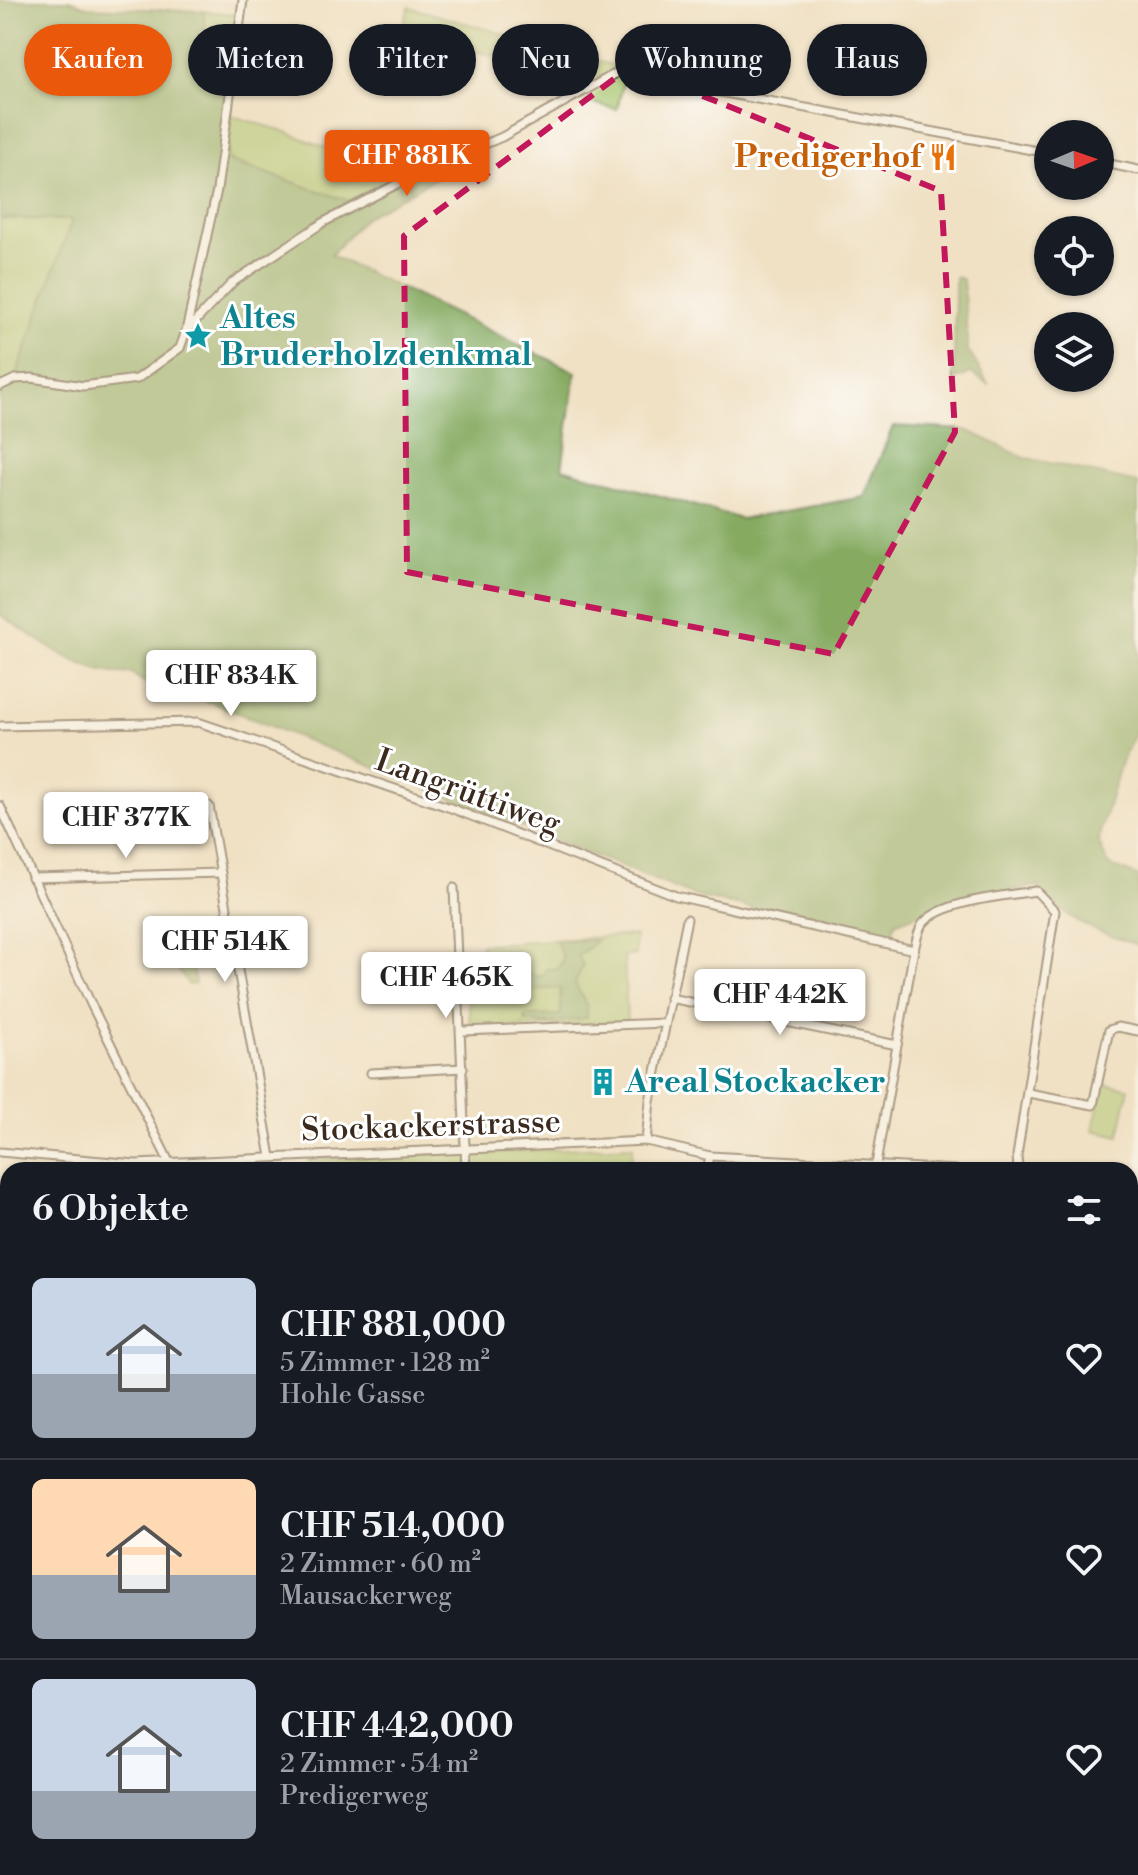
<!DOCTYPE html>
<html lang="de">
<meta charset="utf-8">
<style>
body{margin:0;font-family:"Libre Bodoni",serif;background:#20242c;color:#f1f3f6;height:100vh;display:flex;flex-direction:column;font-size:30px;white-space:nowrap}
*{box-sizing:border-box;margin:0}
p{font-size:26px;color:#9ea1a6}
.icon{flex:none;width:44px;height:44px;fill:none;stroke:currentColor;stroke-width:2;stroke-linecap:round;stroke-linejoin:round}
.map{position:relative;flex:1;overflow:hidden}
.side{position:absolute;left:0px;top:1162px;width:1138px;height:714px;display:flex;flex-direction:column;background:#171b24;border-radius:24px 24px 0 0;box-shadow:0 2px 6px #0004}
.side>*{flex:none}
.top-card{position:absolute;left:24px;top:24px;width:1090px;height:72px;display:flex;gap:16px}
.needle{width:52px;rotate:88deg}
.controls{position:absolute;left:1034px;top:120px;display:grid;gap:16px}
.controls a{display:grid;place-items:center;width:80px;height:80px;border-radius:50%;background:#171b24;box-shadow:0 2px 6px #0004;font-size:40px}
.price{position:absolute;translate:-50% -68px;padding:0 18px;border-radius:8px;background:#fff;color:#222;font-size:26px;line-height:52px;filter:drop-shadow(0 2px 4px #0008)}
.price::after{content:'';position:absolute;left:50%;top:48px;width:24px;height:18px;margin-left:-12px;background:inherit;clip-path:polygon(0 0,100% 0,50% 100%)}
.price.selected{background:#ea580c;color:#fff}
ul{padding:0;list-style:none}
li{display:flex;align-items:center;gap:24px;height:200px;padding:0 32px}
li+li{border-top:2px solid #363941}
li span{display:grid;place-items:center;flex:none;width:224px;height:160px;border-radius:12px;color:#555}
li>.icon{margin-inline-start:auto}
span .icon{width:96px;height:96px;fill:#fffc;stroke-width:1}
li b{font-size:34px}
h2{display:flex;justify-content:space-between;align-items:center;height:96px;padding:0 32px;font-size:34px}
.pill{padding:0 28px;border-radius:36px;background:#171b24;box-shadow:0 2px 6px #0004;font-size:28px;line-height:72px}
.pill.selected{background:#ea580c;color:#fff}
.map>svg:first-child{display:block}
</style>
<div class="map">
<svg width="1138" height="1875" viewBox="0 0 1138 1875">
<rect width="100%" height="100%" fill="#fff"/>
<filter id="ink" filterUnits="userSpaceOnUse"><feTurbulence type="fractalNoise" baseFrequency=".0125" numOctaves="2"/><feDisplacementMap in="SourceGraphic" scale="16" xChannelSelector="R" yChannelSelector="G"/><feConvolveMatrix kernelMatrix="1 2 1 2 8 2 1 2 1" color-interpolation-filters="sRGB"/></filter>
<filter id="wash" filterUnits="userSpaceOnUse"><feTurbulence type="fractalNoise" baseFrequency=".006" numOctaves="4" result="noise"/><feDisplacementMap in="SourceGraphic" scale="32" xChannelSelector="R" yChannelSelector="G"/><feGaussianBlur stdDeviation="1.8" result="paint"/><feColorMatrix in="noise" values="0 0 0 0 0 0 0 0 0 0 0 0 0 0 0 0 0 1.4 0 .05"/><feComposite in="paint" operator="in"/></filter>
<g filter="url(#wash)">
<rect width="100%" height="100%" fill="#f0e1c4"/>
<g fill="#a7c46c" stroke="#717745" stroke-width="2">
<path d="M 409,7 L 643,74 L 642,81 L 624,79 L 617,109 L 583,101 L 585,83 L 402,29 Z"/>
<path d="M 203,11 L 240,15 L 235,50 L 207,45 Z"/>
<path d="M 232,116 L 287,132 L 395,176 L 349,201 L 227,160 Z"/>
<path d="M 0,219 L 72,220 L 15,379 L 0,386 Z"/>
<path d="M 186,932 L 195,984 L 189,985 L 175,965 L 161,966 L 159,944 Z"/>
<path d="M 635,935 L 635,955 L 624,956 L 627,1022 L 470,1030 L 468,991 L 474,989 L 473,966 L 482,944 Z"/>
<path d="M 1103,1084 L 1129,1088 L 1119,1136 L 1093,1130 Z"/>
<path d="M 633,1146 L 630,1170 L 310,1170 L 309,1159 Z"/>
</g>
<g fill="#85aa60" stroke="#606a3f" stroke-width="2">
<path d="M 0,0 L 71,0 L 88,7 L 203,11 L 207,45 L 235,50 L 227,160 L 349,201 L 416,166 L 448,156 L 445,173 L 365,217 L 331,255 L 576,372 L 562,468 L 741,519 L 864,497 L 893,426 L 967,430 L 1023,457 L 1138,483 L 1138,728 L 1121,762 L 1098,840 L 1108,865 L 1138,876 L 1138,945 C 1097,932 1065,921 1037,886 L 947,903 L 895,923 L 891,939 L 695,896 L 213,703 L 142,681 L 131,673 C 84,678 38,638 0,615 L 0,386 L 15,379 L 72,220 L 0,218 Z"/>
<path d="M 955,277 L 963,279 L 968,350 L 989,385 L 971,373 L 954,380 Z"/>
<path d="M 597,940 L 578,956 L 583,965 L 575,983 L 587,1007 L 587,1018 L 544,1024 L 525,1021 L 525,1016 L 561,1015 L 560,988 L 521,991 L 520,978 L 530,973 L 537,977 L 545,975 L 546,969 L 558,969 L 563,958 L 556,941 Z"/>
<path d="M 0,1683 L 8,1685 L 8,1868 L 158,1868 L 152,1875 L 0,1875 Z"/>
<path d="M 180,1868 L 488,1868 L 497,1875 L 176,1875 Z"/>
</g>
</g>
<g filter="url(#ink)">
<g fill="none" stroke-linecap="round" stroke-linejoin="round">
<g stroke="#564537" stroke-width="11">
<g id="street">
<path d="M 1100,162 L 1138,170"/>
<path d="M 186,331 L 217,190 L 243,0"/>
<path d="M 0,386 L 15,379 L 32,378 L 83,386 L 137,379 L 180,348 L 186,331 L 233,282 L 324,222 L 428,168 L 502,137 L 627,67 L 709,90 L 1048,153"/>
<path d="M 0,726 L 198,722 L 448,807 L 676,896 L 914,950"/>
<path d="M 0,806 L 91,1004 L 173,1170"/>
<path d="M 209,806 L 271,1157"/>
<path d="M 32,878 L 221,873"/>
<path d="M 454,888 L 466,1170"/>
<path d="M 670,998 L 897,1045"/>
<path d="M 463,1031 L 665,1023"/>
<path d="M 371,1073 L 463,1068"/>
<path d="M 1028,1093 L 1093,1105 L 1109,1030 L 1118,1027 L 1138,1031"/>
<path d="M 646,1141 L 650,1101 L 687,919"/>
<path d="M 0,1152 L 136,1164 L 646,1141 L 710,1156 L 956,1170"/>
<path d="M 876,1164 L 913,955 C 915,947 917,933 922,925 C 938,901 1009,895 1036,891 L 1055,911 L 1017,1156 L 1018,1170"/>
<path d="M 707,1170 L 710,1156"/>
<path d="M 1130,1194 L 1138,1196"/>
<path d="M 0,1284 L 8,1285"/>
<path d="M 1130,1362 L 1138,1363"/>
<path d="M 0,1393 L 8,1393"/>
<path d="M 0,1433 L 8,1430"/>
<path d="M 1130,1449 L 1138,1451"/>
<path d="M 0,1513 L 8,1514"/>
<path d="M 1130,1611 L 1138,1588"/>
<path d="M 1130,1664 L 1138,1666"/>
<path d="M 0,1683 L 8,1685"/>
<path d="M 1130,1815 L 1138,1818"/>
<path d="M 1039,1875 L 1041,1868"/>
</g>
</g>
<g stroke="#564537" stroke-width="14">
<path id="secondary" d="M 166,1875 L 171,1868"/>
</g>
<g stroke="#564537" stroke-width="15">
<g id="primary">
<path d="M 0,1411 L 8,1411"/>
<path d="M 1130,1470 L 1138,1471"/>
</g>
</g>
<use href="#street" stroke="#fff" stroke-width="7"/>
<use href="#secondary" stroke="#fee5c5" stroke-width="10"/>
<use href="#primary" stroke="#fcbd6f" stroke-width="11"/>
</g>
</g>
<path d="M0 0H1138V1875H0ZM 630,67 L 941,191 L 955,432 L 834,654 L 407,572 L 404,236 Z" fill="#f0e1c4" fill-opacity=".55" fill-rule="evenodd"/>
<path fill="none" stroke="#c2185b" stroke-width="6" stroke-dasharray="16 10" stroke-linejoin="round" d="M 630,67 L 941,191 L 955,432 L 834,654 L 407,572 L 404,236 Z"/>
<defs>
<g id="restaurant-bare" transform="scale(2.16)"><path d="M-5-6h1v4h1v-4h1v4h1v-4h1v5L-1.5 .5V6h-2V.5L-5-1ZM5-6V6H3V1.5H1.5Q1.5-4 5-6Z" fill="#e8710a" stroke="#fff" stroke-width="2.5" paint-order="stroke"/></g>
<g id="sight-bare" transform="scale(2.16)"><path d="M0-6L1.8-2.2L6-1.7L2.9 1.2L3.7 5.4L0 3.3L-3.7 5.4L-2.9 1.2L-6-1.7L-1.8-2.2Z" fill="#0f9aa8" stroke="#fff" stroke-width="2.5" paint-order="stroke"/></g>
<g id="building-bare" transform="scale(2.16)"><path d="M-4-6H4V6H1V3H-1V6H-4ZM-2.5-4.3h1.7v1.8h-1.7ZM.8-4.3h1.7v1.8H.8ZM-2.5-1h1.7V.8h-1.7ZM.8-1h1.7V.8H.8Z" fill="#0f9aa8" stroke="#fff" stroke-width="2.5" paint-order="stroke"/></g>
</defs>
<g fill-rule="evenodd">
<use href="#restaurant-bare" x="943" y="157"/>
<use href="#sight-bare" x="198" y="336"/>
<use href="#building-bare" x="603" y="1082"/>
</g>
<g text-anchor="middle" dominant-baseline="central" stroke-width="6" stroke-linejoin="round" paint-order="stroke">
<g font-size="32" font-weight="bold" fill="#c56008" stroke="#fff" text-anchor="end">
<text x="921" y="157">Predigerhof</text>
</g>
<g font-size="32" font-weight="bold" fill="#0d838f" stroke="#fff" text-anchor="start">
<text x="220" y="318">Altes<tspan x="220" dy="37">Bruderholzdenkmal</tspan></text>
<text x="625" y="1082">Areal Stockacker</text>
</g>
<g font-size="32" fill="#3b2a1e" stroke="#fff">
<text transform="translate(468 792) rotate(20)">Langrüttiweg</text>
<text transform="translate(431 1126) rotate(-2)">Stockackerstrasse</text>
</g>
</g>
</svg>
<div class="controls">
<a><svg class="needle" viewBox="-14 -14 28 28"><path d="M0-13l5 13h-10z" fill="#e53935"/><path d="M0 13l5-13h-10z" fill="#9ea1a6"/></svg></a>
<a><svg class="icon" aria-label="locate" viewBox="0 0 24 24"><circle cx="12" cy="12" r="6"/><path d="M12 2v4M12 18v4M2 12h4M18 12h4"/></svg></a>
<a><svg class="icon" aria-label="layers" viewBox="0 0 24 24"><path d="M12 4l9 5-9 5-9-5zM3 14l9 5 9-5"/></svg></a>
</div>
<b class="price selected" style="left:407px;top:198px">CHF 881K</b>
<b class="price" style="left:231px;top:718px">CHF 834K</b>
<b class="price" style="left:126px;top:860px">CHF 377K</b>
<b class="price" style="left:225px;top:984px">CHF 514K</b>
<b class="price" style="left:446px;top:1020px">CHF 465K</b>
<b class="price" style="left:780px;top:1037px">CHF 442K</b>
<div class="top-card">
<a class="pill selected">Kaufen</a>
<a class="pill">Mieten</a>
<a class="pill">Filter</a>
<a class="pill">Neu</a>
<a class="pill">Wohnung</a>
<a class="pill">Haus</a>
</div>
<section class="side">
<h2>6 Objekte<svg class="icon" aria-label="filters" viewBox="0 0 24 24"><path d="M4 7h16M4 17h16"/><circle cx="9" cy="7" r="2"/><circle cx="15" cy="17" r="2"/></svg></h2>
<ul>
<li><span style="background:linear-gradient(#c9d6e8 60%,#9aa5b1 0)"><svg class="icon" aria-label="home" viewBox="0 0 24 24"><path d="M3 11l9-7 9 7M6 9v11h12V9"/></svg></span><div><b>CHF 881,000</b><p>5 Zimmer · 128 m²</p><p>Hohle Gasse</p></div><svg class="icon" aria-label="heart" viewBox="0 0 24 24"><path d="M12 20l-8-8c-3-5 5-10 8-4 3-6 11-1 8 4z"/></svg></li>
<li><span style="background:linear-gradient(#ffd9b3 60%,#9aa5b1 0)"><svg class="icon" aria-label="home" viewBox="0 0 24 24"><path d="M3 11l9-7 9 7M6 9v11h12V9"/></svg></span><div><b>CHF 514,000</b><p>2 Zimmer · 60 m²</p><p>Mausackerweg</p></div><svg class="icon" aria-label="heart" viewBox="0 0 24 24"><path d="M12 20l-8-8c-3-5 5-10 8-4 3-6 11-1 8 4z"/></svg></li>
<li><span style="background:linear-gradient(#c9d6e8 70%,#9aa5b1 0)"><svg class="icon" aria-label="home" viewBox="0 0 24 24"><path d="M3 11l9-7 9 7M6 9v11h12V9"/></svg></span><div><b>CHF 442,000</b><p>2 Zimmer · 54 m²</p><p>Predigerweg</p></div><svg class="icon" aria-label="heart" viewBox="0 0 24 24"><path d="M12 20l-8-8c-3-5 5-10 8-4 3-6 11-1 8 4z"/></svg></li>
</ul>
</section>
</div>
